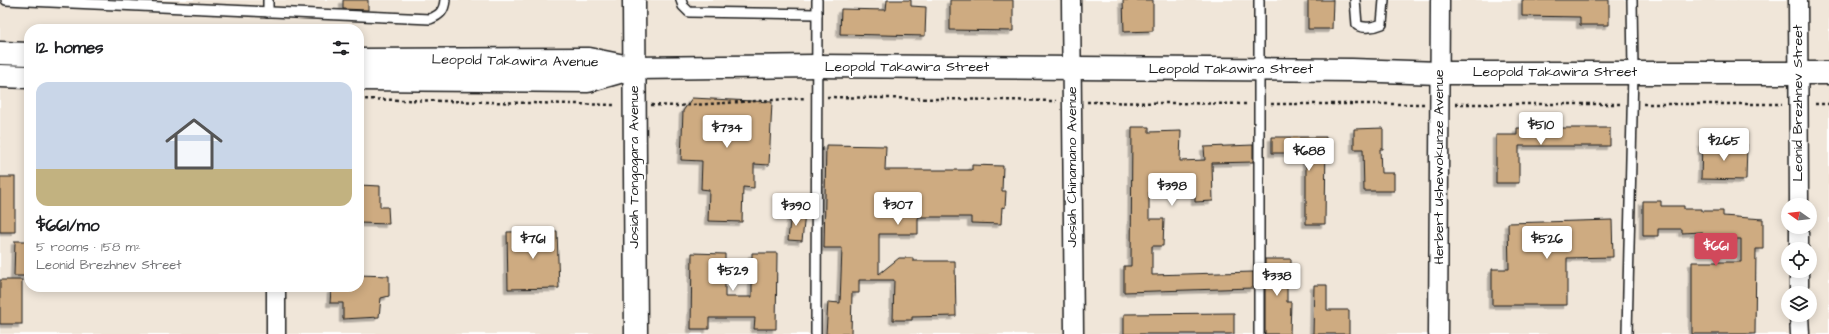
<!DOCTYPE html>
<meta charset="utf-8">
<style>
body{margin:0;font-family:"Architects Daughter",sans-serif;background:#f6f6f6;color:#202124;height:100vh;display:flex;flex-direction:column;font-size:15px;white-space:nowrap}
*{box-sizing:border-box;margin:0}
p{font-size:13px;color:#757577}
.icon{flex:none;width:22px;height:22px;fill:none;stroke:currentColor;stroke-width:2;stroke-linecap:round;stroke-linejoin:round}
.map{position:relative;flex:1;overflow:hidden}
.drawer{position:absolute;left:24px;top:24px;width:340px;height:268px;display:flex;flex-direction:column;background:#fff;border-radius:16px;box-shadow:0 2px 10px #0003}
.drawer>*{flex:none}
.needle{width:26px;rotate:284deg}
.tools{position:absolute;left:1781px;top:198px;display:grid;gap:8px}
.tools a{display:grid;place-items:center;width:36px;height:36px;border-radius:50%;background:#fff;box-shadow:0 2px 10px #0003;font-size:20px}
.price{position:absolute;translate:-50% -34px;padding:0 9px;border-radius:4px;background:#fff;color:#222;font-size:13px;line-height:26px;filter:drop-shadow(0 1px 2px #0008)}
.price::after{content:'';position:absolute;left:50%;top:24px;width:12px;height:9px;margin-left:-6px;background:inherit;clip-path:polygon(0 0,100% 0,50% 100%)}
.price.selected{background:#d1495b;color:#fff}
ul{padding:0;list-style:none}
li{display:grid;align-content:center;gap:8px;height:212px;padding:0 12px}
li+li{border-top:1px solid #e0e0e0}
li span{display:grid;place-items:center;height:124px;border-radius:12px;color:#555}
li>.icon{margin-inline-start:auto}
span .icon{width:72px;height:72px;fill:#fffc;stroke-width:1}
li b{font-size:17px}
h2{display:flex;justify-content:space-between;align-items:center;height:48px;padding:0 12px;font-size:17px}
.map>svg:first-child{display:block}
</style>
<div class="map">
<svg width="1829" height="334" viewBox="0 0 1829 334">
<defs>
<filter id="shadow"><feDropShadow dx="-3.5" dy="3.5" stdDeviation="0" flood-color="#0004"/></filter>
</defs>
<rect width="100%" height="100%" fill="#fff"/>
<filter id="ink" filterUnits="userSpaceOnUse"><feTurbulence type="fractalNoise" baseFrequency=".025" numOctaves="2"/><feDisplacementMap in="SourceGraphic" scale="8" xChannelSelector="R" yChannelSelector="G"/><feConvolveMatrix kernelMatrix="1 2 1 2 8 2 1 2 1" color-interpolation-filters="sRGB"/></filter>
<g filter="url(#ink)">
<path fill="#f0e6d9" fill-rule="evenodd" d="M 0,0 L 1829,0 L 1829,334 L 0,334 ZM 29,29 L 359,29 L 359,287 L 29,287 ZM 1788,205 L 1810,205 L 1810,227 L 1788,227 ZM 1788,249 L 1810,249 L 1810,271 L 1788,271 ZM 1788,293 L 1810,293 L 1810,315 L 1788,315 Z"/>
<g fill="#ceab81" stroke="#1c1c1c" filter="url(#shadow)">
<path d="M 343,0 L 368,0 L 368,10 L 343,9 Z"/>
<path d="M 887,0 L 911,0 L 911,6 L 926,7 L 925,36 L 840,34 L 841,9 L 886,10 Z"/>
<path d="M 950,0 L 1013,0 L 1013,31 L 950,30 Z"/>
<path d="M 1123,0 L 1153,0 L 1153,31 L 1124,32 Z"/>
<path d="M 1308,0 L 1333,0 L 1332,29 L 1308,29 Z"/>
<path d="M 1522,0 L 1609,0 L 1609,25 L 1580,25 L 1580,17 L 1522,16 Z"/>
<path d="M 692,98 L 772,102 L 769,165 L 754,164 L 754,188 L 743,187 L 742,222 L 708,221 L 709,190 L 701,189 L 702,161 L 681,160 L 683,111 Z"/>
<path d="M 1132,127 L 1149,127 L 1149,132 L 1181,131 L 1180,161 L 1205,160 L 1204,147 L 1253,145 L 1253,162 L 1212,163 L 1213,201 L 1195,202 L 1195,193 L 1149,192 L 1149,219 L 1164,219 L 1163,246 L 1152,246 L 1152,275 L 1253,272 L 1253,288 L 1124,292 L 1124,266 L 1131,266 Z"/>
<path d="M 1383,128 L 1383,149 L 1380,149 L 1381,173 L 1394,173 L 1394,191 L 1364,191 L 1363,149 L 1354,149 L 1354,129 Z"/>
<path d="M 1517,128 L 1610,128 L 1610,146 L 1519,146 L 1519,183 L 1496,183 L 1496,135 L 1517,135 Z"/>
<path d="M 1272,137 L 1326,137 L 1325,224 L 1306,224 L 1306,153 L 1272,153 Z"/>
<path d="M 1702,143 L 1747,144 L 1746,180 L 1701,179 Z"/>
<path d="M 826,145 L 886,146 L 885,170 L 972,170 L 972,165 L 1003,166 L 1002,191 L 1006,191 L 1005,208 L 1002,207 L 1001,224 L 971,223 L 971,217 L 918,217 L 918,234 L 879,234 L 879,274 L 899,258 L 913,258 L 913,261 L 955,261 L 956,316 L 912,317 L 912,320 L 893,320 L 894,280 L 859,280 L 859,293 L 852,293 L 851,334 L 826,334 L 828,302 L 840,303 L 842,248 L 824,248 Z"/>
<rect x="0" y="177" width="15" height="55"/>
<path d="M 359,185 L 380,186 L 380,207 L 388,207 L 389,224 L 359,223 Z"/>
<path d="M 1643,201 L 1661,201 L 1661,206 L 1684,206 L 1684,209 L 1701,209 L 1701,211 L 1723,211 L 1723,216 L 1763,219 L 1763,249 L 1756,249 L 1755,334 L 1692,334 L 1692,262 L 1741,262 L 1741,239 L 1722,239 L 1721,235 L 1702,235 L 1702,232 L 1682,233 L 1682,229 L 1658,229 L 1658,236 L 1643,236 Z"/>
<path d="M 791,212 L 805,214 L 802,241 L 788,240 Z"/>
<path d="M 1612,220 L 1613,257 L 1567,258 L 1567,305 L 1492,305 L 1492,269 L 1509,269 L 1508,223 Z"/>
<path d="M 557,231 L 559,288 L 508,289 L 507,232 Z"/>
<path d="M 15,241 L 29,241 L 29,276 L 14,276 Z"/>
<path d="M 692,253 L 725,254 L 725,297 L 752,297 L 752,253 L 777,253 L 776,329 L 754,329 L 755,318 L 709,318 L 709,329 L 691,329 Z"/>
<path d="M 1265,259 L 1291,259 L 1291,271 L 1287,271 L 1287,302 L 1291,302 L 1290,334 L 1265,334 Z"/>
<path d="M 359,275 L 389,276 L 389,296 L 381,298 L 379,317 L 343,319 L 343,303 L 330,303 L 331,290 L 344,289 L 344,287 L 359,287 Z"/>
<rect x="0" y="280" width="22" height="44"/>
<path d="M 1314,285 L 1327,285 L 1327,310 L 1349,310 L 1349,334 L 1313,334 Z"/>
<path d="M 1234,313 L 1234,334 L 1124,334 L 1124,314 Z"/>
</g>
<g fill="none" stroke-linecap="round" stroke-linejoin="round">
<g stroke="#1c1c1c" stroke-width="12">
<g id="service">
<path d="M 6,0 L 430,19 C 440,15 444,11 445,0"/>
<path d="M 681,0 L 683,6 L 689,12 L 817,14"/>
<path d="M 1355,0 L 1357,25 C 1364,29 1375,27 1382,24 L 1384,0"/>
<path d="M 268,12 L 268,0"/>
<path d="M 816,334 L 817,0"/>
<path d="M 1259,334 L 1259,0"/>
<path d="M 1627,334 L 1633,72 L 1632,0"/>
</g>
</g>
<g stroke="#1c1c1c" stroke-width="21">
<g id="minor">
<path d="M 1071,0 L 1074,334"/>
<path d="M 1798,0 L 1799,205"/>
<path d="M 1799,227 L 1799,249"/>
<path d="M 1799,271 L 1799,293"/>
<path d="M 1799,315 L 1800,334"/>
<path d="M 276,334 L 276,287"/>
<path d="M 1438,334 L 1440,0"/>
</g>
</g>
<g stroke="#1c1c1c" stroke-width="25">
<g id="secondary">
<path d="M 634,0 L 636,334"/>
<path d="M 0,53 L 29,54"/>
<path d="M 359,60 L 589,59 L 634,68 L 816,66 L 1352,70 L 1439,73 L 1829,73"/>
<path d="M 0,76 L 29,77"/>
<path d="M 359,79 L 588,81 L 630,69"/>
</g>
</g>
<g stroke="#1c1c1c" stroke-width="2.5" stroke-dasharray="3 3" stroke-linecap="butt">
<path d="M 827,97 L 1056,101"/>
<path d="M 359,99 L 616,105"/>
<path d="M 1087,102 L 1248,104"/>
<path d="M 1271,104 L 1424,104"/>
<path d="M 1455,104 L 1622,104"/>
<path d="M 1643,104 L 1782,104"/>
<path d="M 1815,104 L 1829,104"/>
<path d="M 651,105 L 676,106 L 806,98"/>
</g>
<use href="#service" stroke="#fff" stroke-width="9"/>
<use href="#minor" stroke="#fff" stroke-width="18"/>
<use href="#secondary" stroke="#fff" stroke-width="22"/>
</g>
</g>
<g text-anchor="middle" dominant-baseline="central" stroke-width="4" stroke-linejoin="round" paint-order="stroke">
<g font-size="14" fill="#1c1c1c" stroke="#fff">
<text transform="translate(515 61) rotate(1)">Leopold Takawira Avenue</text>
<text x="907" y="67">Leopold Takawira Street</text>
<text x="1231" y="69">Leopold Takawira Street</text>
<text x="1555" y="72">Leopold Takawira Street</text>
<text transform="translate(1798 103) rotate(-90)">Leonid Brezhnev Street</text>
<text transform="translate(634 167) rotate(-90)">Josiah Tongogara Avenue</text>
<text transform="translate(1072 167) rotate(-90)">Josiah Chinamano Avenue</text>
<text transform="translate(1439 167) rotate(-90)">Herbert Ushewokunze Avenue</text>
</g>
</g>
</svg>
<div class="tools">
<a><svg class="needle" viewBox="-14 -14 28 28"><path d="M0-13l5 13h-10z" fill="#e53935"/><path d="M0 13l5-13h-10z" fill="#757577"/></svg></a>
<a><svg class="icon" aria-label="locate" viewBox="0 0 24 24"><circle cx="12" cy="12" r="6"/><path d="M12 2v4M12 18v4M2 12h4M18 12h4"/></svg></a>
<a><svg class="icon" aria-label="layers" viewBox="0 0 24 24"><path d="M12 4l9 5-9 5-9-5zM3 14l9 5 9-5"/></svg></a>
</div>
<b class="price" style="left:1541px;top:146px">$510</b>
<b class="price" style="left:727px;top:149px">$734</b>
<b class="price" style="left:1724px;top:162px">$265</b>
<b class="price" style="left:1309px;top:172px">$688</b>
<b class="price" style="left:1172px;top:207px">$398</b>
<b class="price" style="left:898px;top:226px">$307</b>
<b class="price" style="left:796px;top:227px">$390</b>
<b class="price" style="left:533px;top:260px">$761</b>
<b class="price" style="left:1547px;top:260px">$526</b>
<b class="price selected" style="left:1716px;top:267px">$661</b>
<b class="price" style="left:733px;top:292px">$529</b>
<b class="price" style="left:1277px;top:297px">$338</b>
<section class="drawer">
<h2>12 homes<svg class="icon" aria-label="filters" viewBox="0 0 24 24"><path d="M4 7h16M4 17h16"/><circle cx="9" cy="7" r="2"/><circle cx="15" cy="17" r="2"/></svg></h2>
<ul>
<li><span style="background:linear-gradient(#c9d6e8 70%,#c2b280 0)"><svg class="icon" aria-label="home" viewBox="0 0 24 24"><path d="M3 11l9-7 9 7M6 9v11h12V9"/></svg></span><div><b>$661/mo</b><p>5 rooms · 158 m²</p><p>Leonid Brezhnev Street</p></div></li>
</ul>
</section>
</div>
